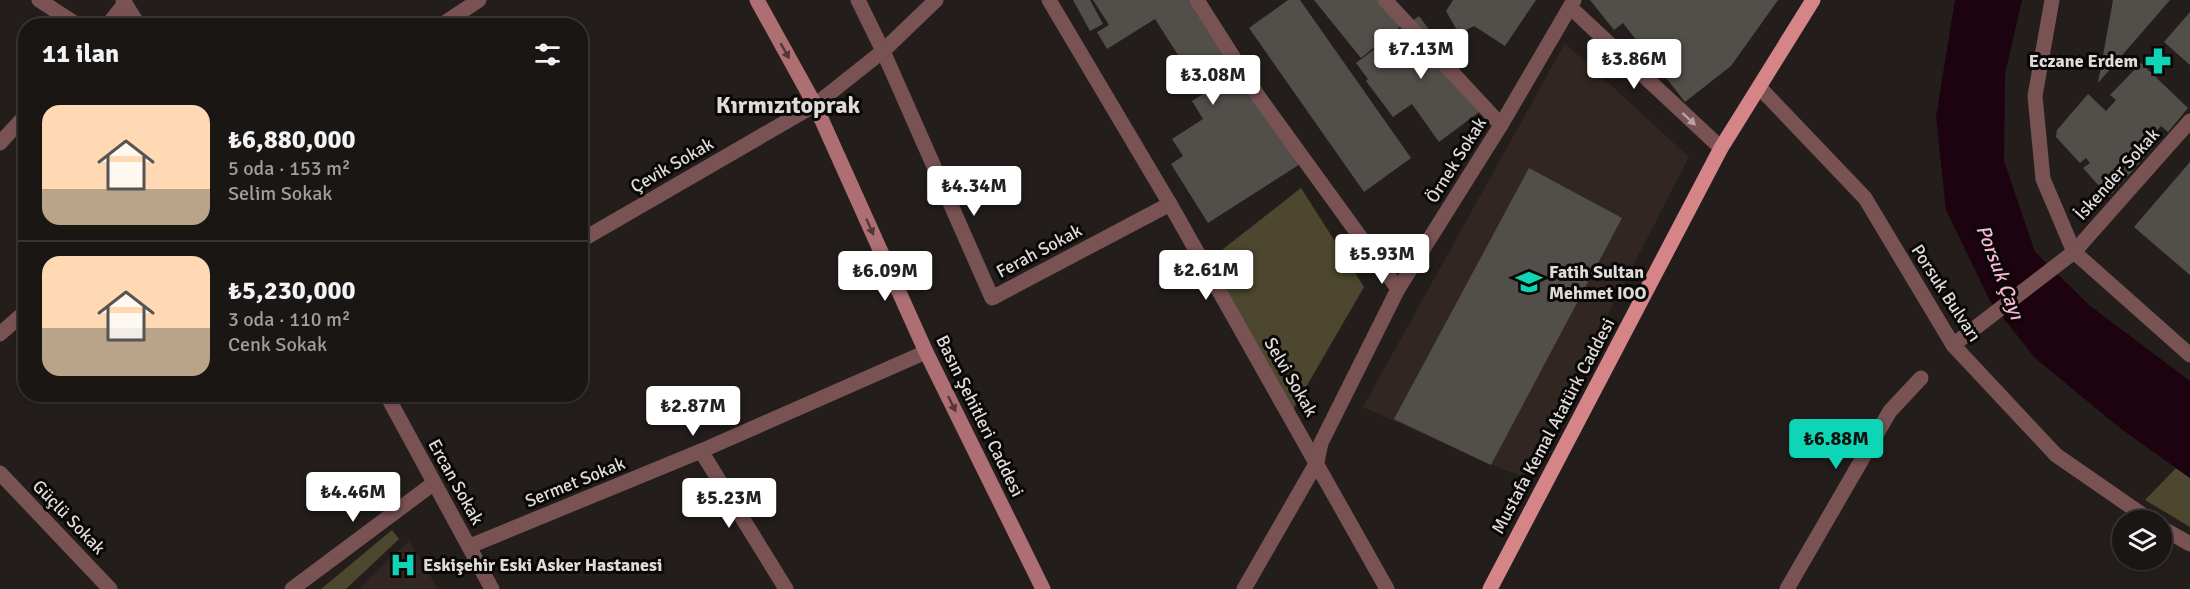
<!DOCTYPE html>
<html lang="tr">
<meta charset="utf-8">
<style>
body{margin:0;font-family:Signika,sans-serif;background:#231f1d;color:#f1f3f6;height:100vh;display:flex;flex-direction:column;font-size:22px;white-space:nowrap}
*{box-sizing:border-box;margin:0}
p{font-size:20px;color:#9f9fa0}
.icon{flex:none;width:33px;height:33px;fill:none;stroke:currentColor;stroke-width:2;stroke-linecap:round;stroke-linejoin:round}
.map{position:relative;flex:1;overflow:hidden}
.sheet{position:absolute;left:18px;top:18px;width:570px;height:384px;display:flex;flex-direction:column;background:#1a1614;border-radius:24px;box-shadow:0 2px 4px #0004,0 0 0 2px #383534}
.sheet>*{flex:none}
.controls{position:absolute;left:2112px;top:510px;display:grid;gap:12px}
.controls a{display:grid;place-items:center;width:60px;height:60px;border-radius:50%;background:#1a1614;box-shadow:0 2px 4px #0004,0 0 0 2px #383534;font-size:30px}
.price{position:absolute;translate:-50% -51px;padding:0 14px;border-radius:6px;background:#fff;color:#222;font-size:20px;line-height:39px;filter:drop-shadow(0 2px 3px #0008)}
.price::after{content:'';position:absolute;left:50%;top:36px;width:18px;height:14px;margin-left:-9px;background:inherit;clip-path:polygon(0 0,100% 0,50% 100%)}
.price.selected{background:#0dd5b5;color:#111}
ul{padding:0;list-style:none}
li{display:flex;align-items:center;gap:18px;height:150px;padding:0 24px}
li+li{border-top:2px solid #383534}
li span{display:grid;place-items:center;flex:none;width:168px;height:120px;border-radius:18px;color:#555}
li>.icon{margin-inline-start:auto}
span .icon{width:72px;height:72px;fill:#fffc;stroke-width:1}
li b{font-size:26px}
h2{display:flex;justify-content:space-between;align-items:center;height:72px;padding:0 24px;font-size:26px}
.map>svg:first-child{display:block}
</style>
<div class="map">
<svg width="2190" height="589" viewBox="0 0 2190 589">
<rect width="100%" height="100%" fill="#231e1b"/>
<g fill="#312621">
<path d="M 1565,43 L 1689,157 L 1524,477 L 1491,465 L 1363,407 Z"/>
<path d="M 409,541 L 438,589 L 358,589 Z"/>
</g>
<g fill="#4c472e">
<path d="M 1301,188 L 1364,287 L 1291,413 L 1204,264 Z"/>
<path d="M 2176,468 L 2190,478 L 2190,527 L 2145,500 Z"/>
<path d="M 392,530 L 399,539 L 346,589 L 321,589 Z"/>
</g>
<path fill="#1d0210" d="M 1955,0 L 2022,0 L 2005,74 L 2004,161 L 2035,252 L 2089,305 L 2190,381 L 2190,478 L 2120,428 L 2035,358 L 1990,301 L 1946,210 L 1936,117 Z"/>
<g fill="#524e4a">
<path d="M 1073,0 L 1090,0 L 1103,24 L 1090,31 Z"/>
<path d="M 1093,0 L 1204,0 L 1305,161 L 1208,223 L 1171,164 L 1183,156 L 1172,139 L 1203,119 L 1192,101 L 1203,94 L 1155,19 L 1107,49 L 1097,32 L 1109,25 Z"/>
<path d="M 1288,0 L 1300,0 L 1411,158 L 1364,192 L 1249,28 Z"/>
<path d="M 1314,0 L 1378,0 L 1400,27 L 1361,58 Z"/>
<path d="M 1453,0 L 1536,0 L 1505,46 L 1474,26 L 1459,34 L 1446,11 Z"/>
<path d="M 1590,0 L 1778,0 L 1731,66 L 1685,102 L 1623,23 L 1614,30 Z"/>
<path d="M 2113,0 L 2170,0 L 2098,83 Z"/>
<path d="M 2190,12 L 2190,65 L 2164,42 Z"/>
<path d="M 1419,16 L 1486,107 L 1439,142 L 1412,104 L 1393,117 L 1366,81 L 1368,79 L 1356,63 Z"/>
<path d="M 2141,63 L 2188,108 L 2168,132 L 2161,126 L 2153,135 L 2159,141 L 2109,197 L 2083,168 L 2090,163 L 2086,158 L 2080,163 L 2056,137 L 2057,130 L 2088,94 L 2106,111 L 2116,100 L 2110,95 Z"/>
<path d="M 2190,162 L 2190,275 L 2134,227 Z"/>
<path d="M 1529,168 L 1622,218 L 1491,465 L 1394,419 Z"/>
</g>
<g fill="none" stroke-linecap="round" stroke-linejoin="round">
<g stroke="#795254" stroke-width="15">
<path d="M 2052,0 L 2035,96 L 2043,179 L 2074,252 L 2190,355"/>
<path d="M 1760,88 L 1865,198 L 1953,345 L 2056,455 L 2150,520"/>
<path d="M 1953,345 L 2074,252"/>
<path d="M 2162,528 L 2190,544"/>
</g>
<g stroke="#795254" stroke-width="15">
<path d="M 39,0 L 79,26"/>
<path d="M 123,0 L 139,26"/>
<path d="M 858,0 L 883,51 L 992,298 L 1170,204"/>
<path d="M 1049,0 L 1170,204 L 1387,589"/>
<path d="M 1197,0 L 1258,96 L 1398,289"/>
<path d="M 1385,0 L 1501,125"/>
<path d="M 1570,7 L 1721,148"/>
<path d="M 107,26 L 125,3"/>
<path d="M 440,26 L 479,0"/>
<path d="M 0,143 L 26,115"/>
<path d="M 580,241 L 815,105 L 883,51 L 936,0"/>
<path d="M 2074,252 L 2190,121"/>
<path d="M 0,334 L 26,311"/>
<path d="M 386,394 L 492,589"/>
<path d="M 701,451 L 786,589"/>
<path d="M 0,473 L 110,589"/>
<path d="M 470,546 L 701,451 L 926,352"/>
<path d="M 292,589 L 434,483"/>
<path d="M 1244,589 L 1317,462 L 1321,443 L 1398,289 L 1501,125 L 1574,0"/>
<path d="M 1787,589 L 1890,411 L 1921,378"/>
</g>
<path stroke="#ad6f71" stroke-width="15" d="M 757,0 L 815,105 L 926,352 L 1043,589"/>
<path stroke="#d58588" stroke-width="15" d="M 1490,589 L 1721,148 L 1813,0"/>
</g>
<defs><path id="oneway-solid" d="M-6-.8H1V-3.2L6.5 0L1 3.2V.8H-6Z" transform="scale(1.5)"/></defs>
<g fill="#533637">
<use href="#oneway-solid" transform="translate(785 51) rotate(61)"/>
<use href="#oneway-solid" transform="translate(870 227) rotate(66)"/>
<use href="#oneway-solid" transform="translate(952 404) rotate(64)"/>
</g>
<use fill="#b6a4a4" href="#oneway-solid" transform="translate(1689 119) rotate(43)"/>
<defs>
<g id="pharmacy-bare" transform="scale(2.07)"><path d="M-2-6h4v4h4v4h-4v4h-4v-4h-4v-4h4Z" fill="#0dd5b5" stroke="#0a0807" stroke-width="2.5" paint-order="stroke"/></g>
<g id="school-bare" transform="scale(2.07)"><path d="M0-5L7-2L0 1L-7-2ZM-4 1L0 2.5L4 1V4Q0 6-4 4Z" fill="#0dd5b5" stroke="#0a0807" stroke-width="2.5" paint-order="stroke"/></g>
<g id="hospital-bare" transform="scale(2.07)"><path d="M-5-5h3v3.5h4V-5h3V5h-3V1.5h-4V5h-3Z" fill="#0dd5b5" stroke="#0a0807" stroke-width="2.5" paint-order="stroke"/></g>
</defs>
<g fill-rule="evenodd">
<use href="#pharmacy-bare" x="2158" y="61"/>
<use href="#school-bare" x="1529" y="282"/>
<use href="#hospital-bare" x="403" y="565"/>
</g>
<g text-anchor="middle" dominant-baseline="central" stroke-width="6" stroke-linejoin="round" paint-order="stroke">
<g font-size="18" font-weight="bold" fill="#dedbd9" stroke="#0a0807" text-anchor="start">
<text x="2138" y="61" text-anchor="end">Eczane Erdem</text>
<text x="1549" y="272">Fatih Sultan<tspan x="1549" dy="21">Mehmet IOO</tspan></text>
<text x="423" y="565">Eskişehir Eski Asker Hastanesi</text>
</g>
<g font-size="18" fill="#dedbd9" stroke="#0a0807">
<text transform="translate(1456 160) rotate(-58)">Örnek Sokak</text>
<text transform="translate(672 165) rotate(-30)">Çevik Sokak</text>
<text transform="translate(2117 174) rotate(-48)">İskender Sokak</text>
<text transform="translate(1039 251) rotate(-28)">Ferah Sokak</text>
<text transform="translate(1946 293) rotate(57)">Porsuk Bulvarı</text>
<text transform="translate(1291 377) rotate(60)">Selvi Sokak</text>
<text transform="translate(980 416) rotate(64)">Basın Şehitleri Caddesi</text>
<text transform="translate(1553 426) rotate(-62)">Mustafa Kemal Atatürk Caddesi</text>
<text transform="translate(456 482) rotate(61)">Ercan Sokak</text>
<text transform="translate(575 482) rotate(-22)">Sermet Sokak</text>
<text transform="translate(69 517) rotate(46)">Güçlü Sokak</text>
</g>
<g font-size="20" font-style="italic" fill="#fab6d4" stroke="#0a0807">
<text transform="translate(2000 272) rotate(69)">Porsuk Çayı</text>
</g>
<g font-size="24" font-weight="bold" fill="#dedbd9" stroke="#0a0807">
<text x="788" y="105">Kırmızıtoprak</text>
</g>
</g>
</svg>
<div class="controls">
<a><svg class="icon" aria-label="layers" viewBox="0 0 24 24"><path d="M12 4l9 5-9 5-9-5zM3 14l9 5 9-5"/></svg></a>
</div>
<b class="price" style="left:1421px;top:80px">₺7.13M</b>
<b class="price" style="left:1634px;top:90px">₺3.86M</b>
<b class="price" style="left:1213px;top:106px">₺3.08M</b>
<b class="price" style="left:974px;top:217px">₺4.34M</b>
<b class="price" style="left:1382px;top:285px">₺5.93M</b>
<b class="price" style="left:1206px;top:301px">₺2.61M</b>
<b class="price" style="left:885px;top:302px">₺6.09M</b>
<b class="price" style="left:693px;top:437px">₺2.87M</b>
<b class="price selected" style="left:1836px;top:470px">₺6.88M</b>
<b class="price" style="left:353px;top:523px">₺4.46M</b>
<b class="price" style="left:729px;top:529px">₺5.23M</b>
<section class="sheet">
<h2>11 ilan<svg class="icon" aria-label="filters" viewBox="0 0 24 24"><path d="M4 7h16M4 17h16"/><circle cx="9" cy="7" r="2"/><circle cx="15" cy="17" r="2"/></svg></h2>
<ul>
<li><span style="background:linear-gradient(#ffd9b3 70%,#b9a48a 0)"><svg class="icon" aria-label="home" viewBox="0 0 24 24"><path d="M3 11l9-7 9 7M6 9v11h12V9"/></svg></span><div><b>₺6,880,000</b><p>5 oda · 153 m²</p><p>Selim Sokak</p></div></li>
<li><span style="background:linear-gradient(#ffd9b3 60%,#b9a48a 0)"><svg class="icon" aria-label="home" viewBox="0 0 24 24"><path d="M3 11l9-7 9 7M6 9v11h12V9"/></svg></span><div><b>₺5,230,000</b><p>3 oda · 110 m²</p><p>Cenk Sokak</p></div></li>
</ul>
</section>
</div>
